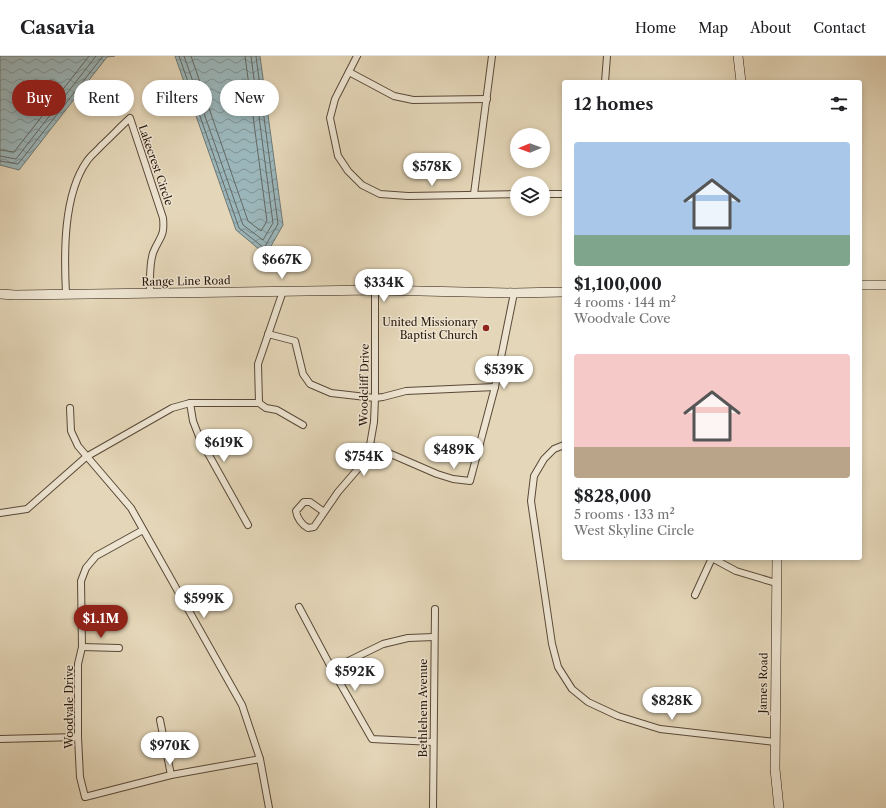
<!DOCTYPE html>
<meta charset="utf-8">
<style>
body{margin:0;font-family:"Libre Caslon Text",serif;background:#f2f2f2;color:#202124;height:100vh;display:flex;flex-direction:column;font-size:15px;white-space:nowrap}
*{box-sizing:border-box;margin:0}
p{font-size:13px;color:#757577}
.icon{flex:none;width:22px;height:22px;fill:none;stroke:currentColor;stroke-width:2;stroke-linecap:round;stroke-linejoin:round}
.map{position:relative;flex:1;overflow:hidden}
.panel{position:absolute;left:562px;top:24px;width:300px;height:480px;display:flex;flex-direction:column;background:#fff;border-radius:4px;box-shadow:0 2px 6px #0003}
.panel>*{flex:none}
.guide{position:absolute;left:12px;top:24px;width:380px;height:36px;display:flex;gap:8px}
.needle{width:26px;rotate:269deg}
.controls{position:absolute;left:510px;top:72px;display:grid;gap:8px}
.controls a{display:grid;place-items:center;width:40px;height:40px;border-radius:50%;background:#fff;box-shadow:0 2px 6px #0003;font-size:20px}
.price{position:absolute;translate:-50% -34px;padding:0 9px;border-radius:14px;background:#fff;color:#222;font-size:13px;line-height:26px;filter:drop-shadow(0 1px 2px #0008)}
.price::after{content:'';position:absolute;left:50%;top:24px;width:12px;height:9px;margin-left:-6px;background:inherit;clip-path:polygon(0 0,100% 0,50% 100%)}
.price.on{background:#8f2418;color:#fff}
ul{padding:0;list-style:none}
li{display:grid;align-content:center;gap:8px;height:212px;padding:0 12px}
li span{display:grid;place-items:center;height:124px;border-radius:4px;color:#555}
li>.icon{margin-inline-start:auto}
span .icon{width:72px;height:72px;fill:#fffc;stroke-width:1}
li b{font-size:17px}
h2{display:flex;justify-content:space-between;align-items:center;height:48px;padding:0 12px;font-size:17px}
.pill{padding:0 14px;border-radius:18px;background:#fff;box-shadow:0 2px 6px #0003;font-size:14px;line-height:36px}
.pill.on{background:#8f2418;color:#fff}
header{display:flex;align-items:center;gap:24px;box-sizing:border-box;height:56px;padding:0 20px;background:#fff;border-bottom:1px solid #e0e0e0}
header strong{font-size:19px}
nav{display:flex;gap:22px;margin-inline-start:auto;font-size:14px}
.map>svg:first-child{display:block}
</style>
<header>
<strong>Casavia</strong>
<nav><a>Home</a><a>Map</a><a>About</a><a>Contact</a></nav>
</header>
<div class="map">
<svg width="886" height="752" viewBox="0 0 886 752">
<defs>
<pattern id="water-waves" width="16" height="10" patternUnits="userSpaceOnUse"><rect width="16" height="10" fill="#9bb6ba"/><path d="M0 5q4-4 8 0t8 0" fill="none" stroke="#7f9396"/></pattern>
</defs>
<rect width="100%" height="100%" fill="#e4d6b8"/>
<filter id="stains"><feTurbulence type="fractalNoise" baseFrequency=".005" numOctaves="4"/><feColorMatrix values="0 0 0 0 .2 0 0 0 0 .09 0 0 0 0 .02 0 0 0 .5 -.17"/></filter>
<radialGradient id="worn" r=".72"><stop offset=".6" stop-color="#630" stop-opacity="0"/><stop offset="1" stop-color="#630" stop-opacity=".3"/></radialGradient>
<g fill="url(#water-waves)" stroke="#6e7875">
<path d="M 0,0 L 115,0 L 107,1 L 19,114 L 0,109 Z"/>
<path d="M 175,0 L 260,0 L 283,169 L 266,199 L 236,174 Z"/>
</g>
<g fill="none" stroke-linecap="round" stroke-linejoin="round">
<g stroke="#636864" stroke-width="1">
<path d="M 179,0 L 239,172 L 264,192 L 278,168 L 256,0"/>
<path d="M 184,0 L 243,169 L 263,184 L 273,167 L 251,0"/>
<path d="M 191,0 L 248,165 L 261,175 L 267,165 L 245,0"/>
<path d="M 0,94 L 14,96 L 89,0"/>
<path d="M 0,100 L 16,103 L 96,0"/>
<path d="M 0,105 L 18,108 L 103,0"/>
</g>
<g stroke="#594938" stroke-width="8">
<g id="street">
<path d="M 357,0 L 335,43 L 330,62 L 338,100 L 348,115 L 362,129 L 380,138 L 408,140 L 517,138"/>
<path d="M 349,16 L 394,40 L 413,44 L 487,43"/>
<path d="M 605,26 L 607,0"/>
<path d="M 474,138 L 492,0"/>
<path d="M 543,138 L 564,138"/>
<path d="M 66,238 C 64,198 63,139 87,105 C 91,99 97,95 101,90 C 111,81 120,71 130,62 L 163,162 C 165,182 159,181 153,197 C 149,210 150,224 150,237"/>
<path d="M 268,278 L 295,285 L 303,318 L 310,328 L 331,337 L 375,342 L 383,341 L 406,335 L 495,331"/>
<path d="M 190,347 L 193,365 L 200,383 L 248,469"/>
<path d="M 259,347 L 258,308 L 283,235"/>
<path d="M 259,347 L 266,352 L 277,354 L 303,369"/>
<path d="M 70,352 L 71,375 L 78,390 L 131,452 L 242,649 L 260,703 L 269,752"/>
<path d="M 370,389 L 437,418 L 453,423 L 470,425 L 495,331 L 514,237"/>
<path d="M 564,389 L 554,393 L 544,403 L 534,420 L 531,445 L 552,588 L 558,611 L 572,633 L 588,646 L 618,660 L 660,673 L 775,686"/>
<path d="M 324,456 L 310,446 L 304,446 L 296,455 C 297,462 302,469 308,472 L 314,471 L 338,436 L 363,407 L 370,389 L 374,366 L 375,342 L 375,234"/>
<path d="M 0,457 L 27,453 L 86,401 L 172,352 L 190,347 L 259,347"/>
<path d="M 143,474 L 96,500 L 86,512 L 81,525 L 82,591 L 78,608 L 78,681 L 80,721 L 85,741 L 171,719 L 260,703"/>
<path d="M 712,502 L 736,515 L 776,527"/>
<path d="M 695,539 L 712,502"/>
<path d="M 299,551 L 332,613 L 372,683 L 433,686"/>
<path d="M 82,591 L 119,592"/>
<path d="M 332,613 L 383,588 L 408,582 L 434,581"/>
<path d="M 160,664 L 171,719"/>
<path d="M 0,683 L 78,681"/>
<path d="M 433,752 L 435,553"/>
</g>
</g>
<g stroke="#2b1a0d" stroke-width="10">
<g id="secondary">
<path d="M 738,0 L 741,26"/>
<path d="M 860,229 L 886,229"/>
<path d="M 0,238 L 15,239 L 375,234 L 514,237 L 564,236"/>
<path d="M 777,502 L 775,713 L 779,752"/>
</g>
</g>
<use href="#street" stroke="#ede4d1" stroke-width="6"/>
<use href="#secondary" stroke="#ede4d1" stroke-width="9"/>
</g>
<circle fill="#8f2418" stroke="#ede4d1" stroke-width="1.5" cx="486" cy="272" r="4"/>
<g text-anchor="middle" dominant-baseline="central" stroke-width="3" stroke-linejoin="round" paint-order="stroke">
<g font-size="11" fill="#2b1a0d" stroke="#ede4d1">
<text transform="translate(156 109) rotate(71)">Lakecrest Circle</text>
<text transform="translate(186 225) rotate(-1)">Range Line Road</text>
<text transform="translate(364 329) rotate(-89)">Woodcliff Drive</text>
<text transform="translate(763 627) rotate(-89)">James Road</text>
<text transform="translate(69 651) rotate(-90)">Woodvale Drive</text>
<text transform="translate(423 652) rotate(-90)">Bethlehem Avenue</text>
</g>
<g font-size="11" fill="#2b1a0d" stroke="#ede4d1" text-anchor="end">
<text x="478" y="266">United Missionary<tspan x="478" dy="13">Baptist Church</tspan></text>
</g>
</g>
<rect width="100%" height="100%" filter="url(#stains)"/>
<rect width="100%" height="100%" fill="url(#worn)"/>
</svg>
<div class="controls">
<a><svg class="needle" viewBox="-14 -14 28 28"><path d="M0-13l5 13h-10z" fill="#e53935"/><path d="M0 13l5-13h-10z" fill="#757577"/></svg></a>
<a><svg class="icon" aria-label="layers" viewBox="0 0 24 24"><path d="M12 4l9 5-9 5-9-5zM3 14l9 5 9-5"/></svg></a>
</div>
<b class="price" style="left:432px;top:131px">$578K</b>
<b class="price" style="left:282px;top:224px">$667K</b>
<b class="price" style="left:384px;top:247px">$334K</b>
<b class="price" style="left:504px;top:334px">$539K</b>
<b class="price" style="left:224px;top:407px">$619K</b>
<b class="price" style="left:454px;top:414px">$489K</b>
<b class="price" style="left:364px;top:421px">$754K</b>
<b class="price" style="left:204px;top:563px">$599K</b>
<b class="price on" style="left:101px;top:583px">$1.1M</b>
<b class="price" style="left:355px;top:636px">$592K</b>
<b class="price" style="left:672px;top:665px">$828K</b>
<b class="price" style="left:170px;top:710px">$970K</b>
<div class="guide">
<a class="pill on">Buy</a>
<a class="pill">Rent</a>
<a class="pill">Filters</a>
<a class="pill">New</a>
</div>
<section class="panel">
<h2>12 homes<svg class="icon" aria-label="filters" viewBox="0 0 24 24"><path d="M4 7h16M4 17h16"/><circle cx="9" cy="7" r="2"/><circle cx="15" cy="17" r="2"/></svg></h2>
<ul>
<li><span style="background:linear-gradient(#a9c7e8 75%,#7fa58c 0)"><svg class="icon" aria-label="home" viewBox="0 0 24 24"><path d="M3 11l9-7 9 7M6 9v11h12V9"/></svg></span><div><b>$1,100,000</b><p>4 rooms · 144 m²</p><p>Woodvale Cove</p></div></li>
<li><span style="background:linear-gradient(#f6c9c9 75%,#b9a48a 0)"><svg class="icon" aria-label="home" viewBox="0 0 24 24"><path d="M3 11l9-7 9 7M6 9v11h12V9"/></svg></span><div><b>$828,000</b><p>5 rooms · 133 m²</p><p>West Skyline Circle</p></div></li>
</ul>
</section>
</div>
